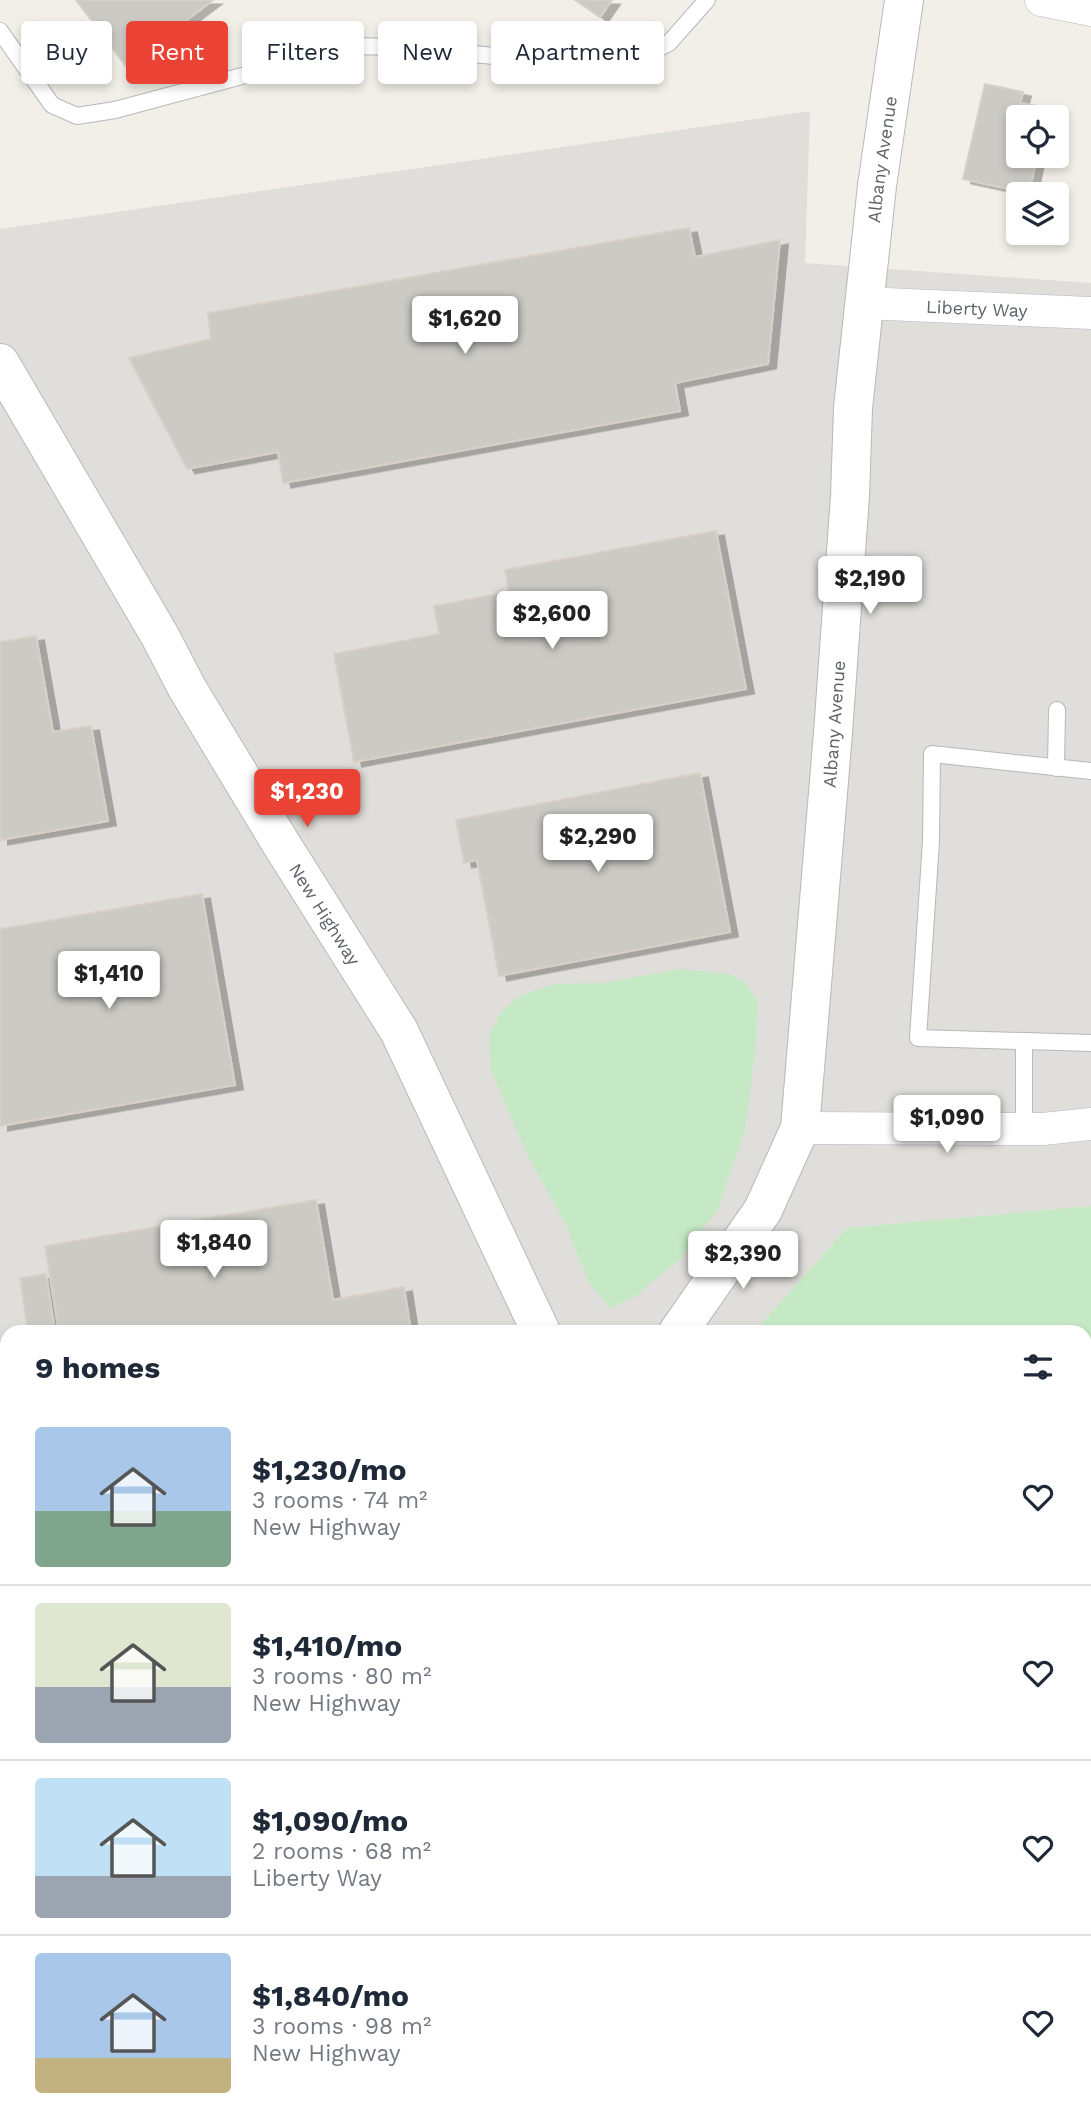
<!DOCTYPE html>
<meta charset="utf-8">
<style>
body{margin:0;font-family:"Work Sans",sans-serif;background:#f6f6f7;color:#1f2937;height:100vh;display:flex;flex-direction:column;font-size:26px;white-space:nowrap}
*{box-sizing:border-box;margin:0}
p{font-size:23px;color:#747a83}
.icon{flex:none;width:38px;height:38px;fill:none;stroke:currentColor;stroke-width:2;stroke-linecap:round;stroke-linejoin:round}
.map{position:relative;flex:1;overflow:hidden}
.side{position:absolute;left:0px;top:1325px;width:1092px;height:800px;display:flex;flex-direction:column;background:#fff;border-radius:21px 21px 0 0;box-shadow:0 4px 10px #0003}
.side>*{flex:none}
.hud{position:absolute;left:21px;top:21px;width:700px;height:63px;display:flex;gap:14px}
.controls{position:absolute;left:1006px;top:105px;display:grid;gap:14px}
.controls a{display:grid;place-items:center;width:63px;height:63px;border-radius:7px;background:#fff;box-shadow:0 4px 10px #0003;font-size:35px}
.price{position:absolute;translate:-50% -60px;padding:0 16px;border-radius:7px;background:#fff;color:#222;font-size:23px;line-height:46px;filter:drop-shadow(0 2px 4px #0008)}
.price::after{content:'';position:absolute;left:50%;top:42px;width:21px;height:16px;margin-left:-10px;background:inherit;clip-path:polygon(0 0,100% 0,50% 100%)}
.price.on{background:#ea4335;color:#fff}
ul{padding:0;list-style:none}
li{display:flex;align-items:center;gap:21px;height:175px;padding:0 35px}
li+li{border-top:2px solid #e0e1e3}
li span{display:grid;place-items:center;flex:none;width:196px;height:140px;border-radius:7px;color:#555}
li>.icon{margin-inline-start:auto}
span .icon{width:84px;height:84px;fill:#fffc;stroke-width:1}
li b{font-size:30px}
h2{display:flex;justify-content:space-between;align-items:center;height:84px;padding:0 35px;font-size:30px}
.pill{padding:0 24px;border-radius:7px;background:#fff;box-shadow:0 4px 10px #0003;font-size:24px;line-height:63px}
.pill.on{background:#ea4335;color:#fff}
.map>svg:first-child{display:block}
</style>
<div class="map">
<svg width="1091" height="2123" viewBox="0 0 1091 2123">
<defs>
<filter id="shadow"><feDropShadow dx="8" dy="4.5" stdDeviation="0" flood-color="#0004"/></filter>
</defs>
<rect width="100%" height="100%" fill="#f1efe8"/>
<path fill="#e0deda" d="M 810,111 L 805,263 L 1091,283 L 1091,1206 L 847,1228 L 754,1332 L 7,1332 L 7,2118 L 896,2118 L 899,2123 L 0,2123 L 0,229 Z"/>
<g fill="#c5e8c5">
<path d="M 680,969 L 730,974 L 745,982 L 757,1001 L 756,1044 L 745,1130 L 718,1209 L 681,1258 L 636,1296 L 610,1308 L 589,1283 L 565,1223 L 526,1152 L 491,1070 L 489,1035 L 502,1011 L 522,995 L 554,984 L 605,983 Z"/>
<path d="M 1091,1206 L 1091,1779 L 1085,1781 L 1085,1332 L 754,1332 L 847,1228 Z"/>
<path d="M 0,1711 L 7,1730 L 7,1952 L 0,1952 Z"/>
</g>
<g fill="#cccac5" stroke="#d6d1c6" stroke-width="2" filter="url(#shadow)">
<path d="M 76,0 L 213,0 L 126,66 Z"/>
<path d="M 575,0 L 612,0 L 600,17 Z"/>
<path d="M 985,84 L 1023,92 L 1020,103 L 1048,108 L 1046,117 L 1018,117 L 1018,156 L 1037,156 L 1029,193 L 963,179 Z"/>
<path d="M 689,228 L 695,257 L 780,240 L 768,364 L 675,383 L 680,411 L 283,483 L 278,452 L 187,469 L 129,358 L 211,339 L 208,313 Z"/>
<path d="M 716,531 L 746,689 L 354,762 L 334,654 L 439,634 L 434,606 L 509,592 L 505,570 Z"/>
<path d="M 36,636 L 53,732 L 91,726 L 108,821 L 0,840 L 0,642 Z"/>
<path d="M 700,773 L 730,932 L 499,976 L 477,860 L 464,863 L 456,820 Z"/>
<path d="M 202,894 L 235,1085 L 0,1126 L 0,929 Z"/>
<path d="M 316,1200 L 333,1300 L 404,1287 L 411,1332 L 59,1332 L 45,1246 Z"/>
<path d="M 46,1274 L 55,1332 L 28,1332 L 20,1278 Z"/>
<path d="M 1091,1830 L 1091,1893 L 1089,1893 L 1085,1861 L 1085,1831 Z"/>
</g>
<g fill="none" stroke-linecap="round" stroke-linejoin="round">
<g stroke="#b5b8bc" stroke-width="18">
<g id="service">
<path d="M 0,31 L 52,105 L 77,116 L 115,110 L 354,46 L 394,47 L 584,64 L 639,58 L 669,43 L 707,0"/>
<path d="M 1056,768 L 1057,710"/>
<path d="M 1091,771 L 932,754 L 931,841 L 918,1038 L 1091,1043"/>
<path d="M 1024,1129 L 1024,1042"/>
<path d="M 1085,1585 L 1091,1584"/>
<path d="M 1085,1715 L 1091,1714"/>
</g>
</g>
<g stroke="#b5b8bc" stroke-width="33">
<g id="minor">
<path d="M 1041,0 L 1091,10"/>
<path id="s1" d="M 863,303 L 1091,313"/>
<path d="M 800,1128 L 1043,1129 L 1091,1124"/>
<path d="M 1085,2001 L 1091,2000"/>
</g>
</g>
<g stroke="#b5b8bc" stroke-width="40">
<g id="tertiary">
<path id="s2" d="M 678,1332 L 763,1210 L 800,1128 L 833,733 L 850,496 L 853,408 L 877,186 L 904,0"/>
</g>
</g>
<g stroke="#b6babf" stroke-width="40">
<g id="secondary">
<path id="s3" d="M 0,363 L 160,636 L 187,688 L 280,842 L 399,1031 L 541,1332"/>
<path d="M 919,2118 L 921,2123"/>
</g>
</g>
<path stroke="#9cc7a9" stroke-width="4.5" stroke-dasharray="7 3.5" stroke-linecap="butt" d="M 1085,1518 L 1091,1517"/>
<use href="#service" stroke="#fff" stroke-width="16"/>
<use href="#minor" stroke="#fff" stroke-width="32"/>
<use href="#tertiary" stroke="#fff" stroke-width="38"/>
<use href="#secondary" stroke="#fff" stroke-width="38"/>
</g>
<g text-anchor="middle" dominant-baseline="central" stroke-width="5" stroke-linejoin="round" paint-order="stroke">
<g font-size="18" fill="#5f6368" stroke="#fff">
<text stroke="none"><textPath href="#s2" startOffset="1211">Albany Avenue</textPath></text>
<text stroke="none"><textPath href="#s1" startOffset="114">Liberty Way</textPath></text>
<text stroke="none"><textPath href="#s2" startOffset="644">Albany Avenue</textPath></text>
<text stroke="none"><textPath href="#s3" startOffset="640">New Highway</textPath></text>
</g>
</g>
</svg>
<div class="controls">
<a><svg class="icon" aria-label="locate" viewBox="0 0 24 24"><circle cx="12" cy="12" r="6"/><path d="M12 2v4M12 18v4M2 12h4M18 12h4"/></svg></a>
<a><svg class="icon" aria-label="layers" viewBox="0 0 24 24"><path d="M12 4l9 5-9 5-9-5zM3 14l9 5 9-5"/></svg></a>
</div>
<b class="price" style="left:465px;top:356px">$1,620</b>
<b class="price" style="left:870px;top:616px">$2,190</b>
<b class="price" style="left:552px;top:651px">$2,600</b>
<b class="price on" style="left:307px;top:829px">$1,230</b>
<b class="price" style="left:598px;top:874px">$2,290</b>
<b class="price" style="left:109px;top:1011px">$1,410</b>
<b class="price" style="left:947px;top:1155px">$1,090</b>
<b class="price" style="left:214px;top:1280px">$1,840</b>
<b class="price" style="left:743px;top:1291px">$2,390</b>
<div class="hud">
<a class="pill">Buy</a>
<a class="pill on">Rent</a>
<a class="pill">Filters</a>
<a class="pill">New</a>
<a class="pill">Apartment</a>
</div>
<section class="side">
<h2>9 homes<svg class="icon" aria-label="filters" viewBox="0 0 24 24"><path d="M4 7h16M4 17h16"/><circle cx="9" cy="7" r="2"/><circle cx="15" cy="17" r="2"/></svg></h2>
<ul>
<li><span style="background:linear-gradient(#a9c7e8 60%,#7fa58c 0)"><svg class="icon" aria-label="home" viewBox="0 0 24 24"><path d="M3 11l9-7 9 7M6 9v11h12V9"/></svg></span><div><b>$1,230/mo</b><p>3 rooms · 74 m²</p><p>New Highway</p></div><svg class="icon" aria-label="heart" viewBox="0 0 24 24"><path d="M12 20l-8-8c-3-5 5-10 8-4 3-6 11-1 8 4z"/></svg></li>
<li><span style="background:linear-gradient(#dfe7d0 60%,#9aa5b1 0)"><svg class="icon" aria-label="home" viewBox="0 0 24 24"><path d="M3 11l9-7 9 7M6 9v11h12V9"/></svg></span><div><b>$1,410/mo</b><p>3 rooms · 80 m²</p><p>New Highway</p></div><svg class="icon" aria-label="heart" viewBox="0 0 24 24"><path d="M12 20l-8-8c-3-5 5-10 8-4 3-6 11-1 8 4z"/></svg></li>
<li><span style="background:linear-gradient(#bfe0f5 70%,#9aa5b1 0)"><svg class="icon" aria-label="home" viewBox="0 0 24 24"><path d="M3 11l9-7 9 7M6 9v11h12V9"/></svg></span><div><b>$1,090/mo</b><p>2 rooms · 68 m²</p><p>Liberty Way</p></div><svg class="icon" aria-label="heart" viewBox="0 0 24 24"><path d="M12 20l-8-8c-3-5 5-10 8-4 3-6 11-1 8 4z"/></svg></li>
<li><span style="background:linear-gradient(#a9c7e8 75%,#c2b280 0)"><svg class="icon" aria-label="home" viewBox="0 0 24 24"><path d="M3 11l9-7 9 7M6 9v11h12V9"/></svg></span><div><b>$1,840/mo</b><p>3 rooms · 98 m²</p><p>New Highway</p></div><svg class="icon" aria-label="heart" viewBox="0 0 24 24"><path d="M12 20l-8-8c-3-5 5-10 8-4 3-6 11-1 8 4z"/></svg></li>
</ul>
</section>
</div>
